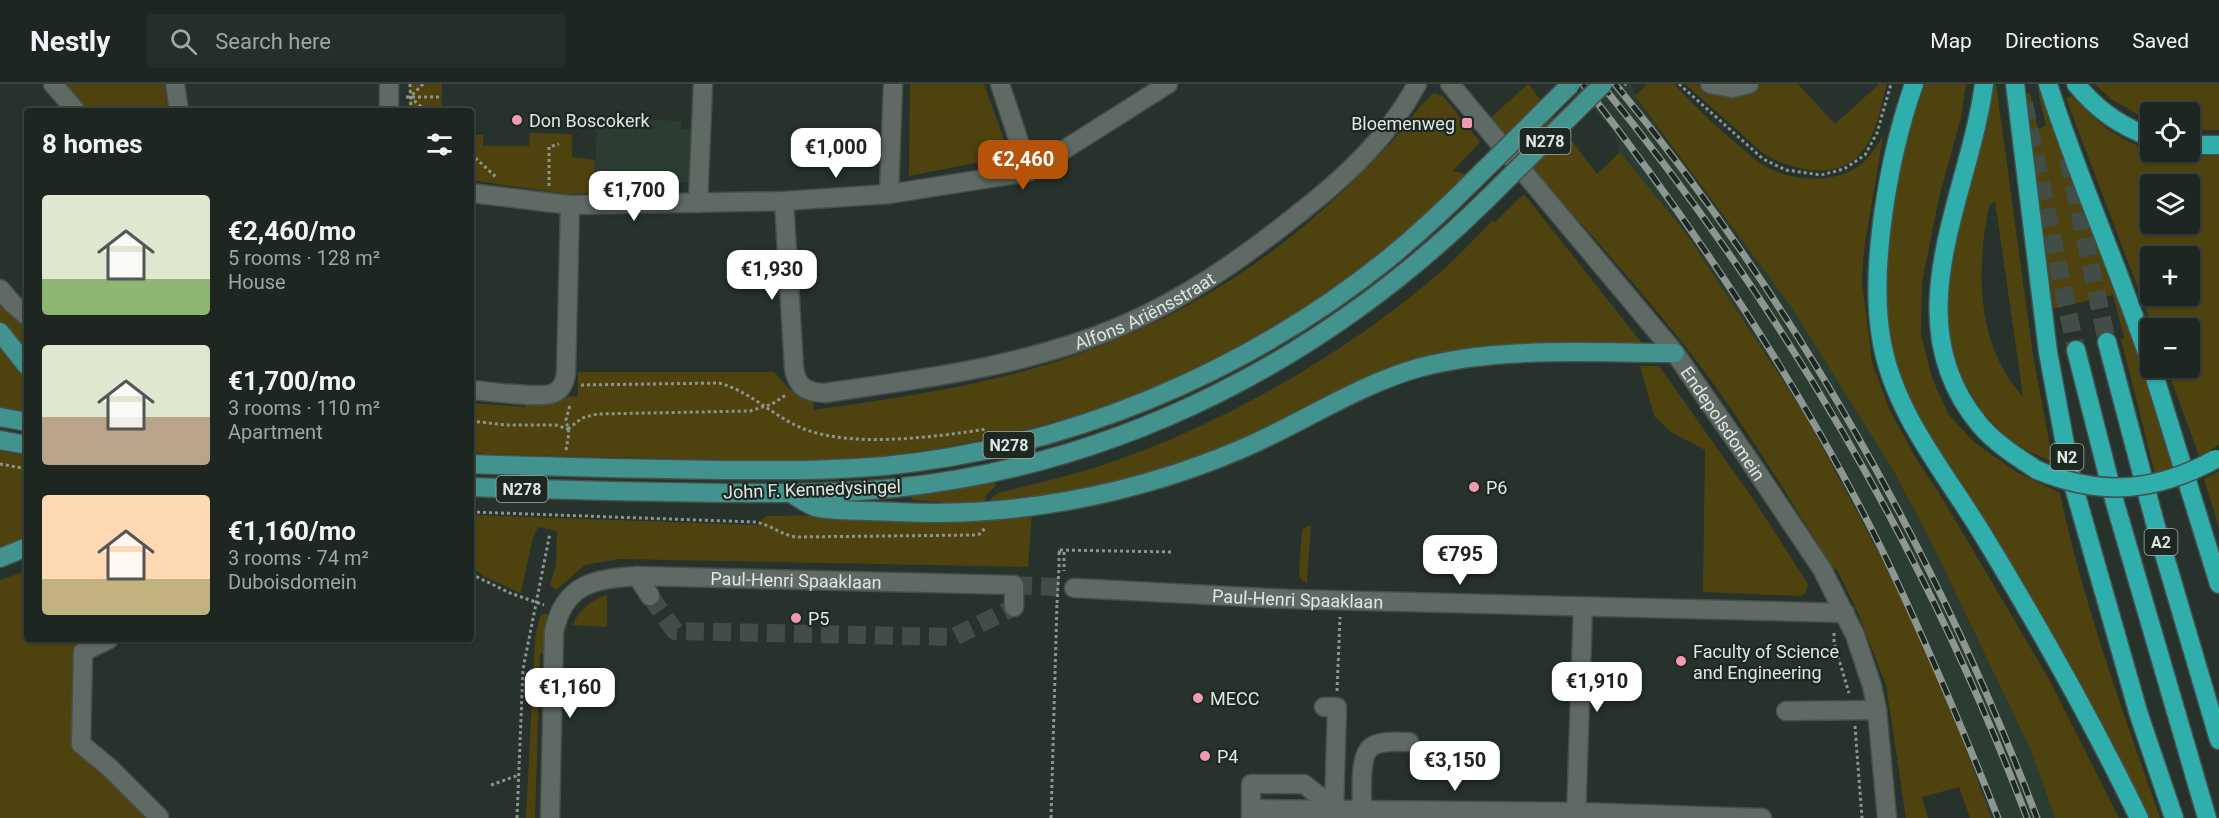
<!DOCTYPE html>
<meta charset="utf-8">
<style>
body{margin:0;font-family:Roboto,sans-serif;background:#252e2a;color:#f1f3f6;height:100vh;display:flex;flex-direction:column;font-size:22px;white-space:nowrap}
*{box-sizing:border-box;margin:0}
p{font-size:20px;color:#a0a5a5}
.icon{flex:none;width:33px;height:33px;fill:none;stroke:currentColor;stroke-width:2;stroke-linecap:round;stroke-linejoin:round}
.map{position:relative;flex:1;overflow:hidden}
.sheet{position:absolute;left:24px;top:24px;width:450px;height:534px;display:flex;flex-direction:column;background:#1d2621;border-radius:6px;box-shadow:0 2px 4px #0004,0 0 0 2px #3b433f}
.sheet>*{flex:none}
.buttons{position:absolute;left:2140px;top:18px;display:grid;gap:12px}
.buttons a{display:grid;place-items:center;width:60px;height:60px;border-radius:6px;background:#1d2621;box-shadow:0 2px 4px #0004,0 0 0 2px #3b433f;font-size:30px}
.price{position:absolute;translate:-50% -51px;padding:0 14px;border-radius:12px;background:#fff;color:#222;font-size:20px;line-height:39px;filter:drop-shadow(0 2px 3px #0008)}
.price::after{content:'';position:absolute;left:50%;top:36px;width:18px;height:14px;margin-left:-9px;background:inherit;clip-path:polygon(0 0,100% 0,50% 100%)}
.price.active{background:#b45309;color:#fff}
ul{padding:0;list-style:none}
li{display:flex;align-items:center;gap:18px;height:150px;padding:0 18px}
li span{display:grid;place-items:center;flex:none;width:168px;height:120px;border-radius:6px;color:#555}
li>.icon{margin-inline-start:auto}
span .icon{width:72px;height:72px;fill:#fffc;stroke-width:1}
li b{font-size:26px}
h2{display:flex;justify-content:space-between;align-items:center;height:72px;padding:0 18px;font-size:26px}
header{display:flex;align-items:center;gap:36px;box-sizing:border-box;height:84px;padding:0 30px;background:#1d2621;border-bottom:2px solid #3b433f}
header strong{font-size:28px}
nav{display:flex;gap:33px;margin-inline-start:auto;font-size:21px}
.search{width:420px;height:54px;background:#252e2a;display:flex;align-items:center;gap:15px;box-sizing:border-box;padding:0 21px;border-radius:6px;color:#a0a5a5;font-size:22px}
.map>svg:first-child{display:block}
</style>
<header>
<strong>Nestly</strong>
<div class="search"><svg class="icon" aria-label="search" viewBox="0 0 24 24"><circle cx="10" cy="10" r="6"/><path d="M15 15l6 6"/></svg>Search here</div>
<nav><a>Map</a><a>Directions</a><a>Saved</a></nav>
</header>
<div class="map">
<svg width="2219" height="734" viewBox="0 0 2219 734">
<rect width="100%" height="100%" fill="#27322c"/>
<g fill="#2b3d33">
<path d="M 1574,0 L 1631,0 L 1634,4 L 1635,13 L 1792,224 L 1893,386 L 1930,456 L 2030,664 L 2055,734 L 1991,734 L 1942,598 L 1896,501 L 1804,329 L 1688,152 L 1620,68 L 1614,49 Z"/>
<path d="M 604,34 L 681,37 L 681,45 L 692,45 L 690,98 L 665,98 L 665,107 L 594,109 L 597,42 L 604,42 Z"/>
</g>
<g fill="#4e430f" fill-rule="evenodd">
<path d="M 59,0 L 164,0 L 168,27 L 82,27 Z"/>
<path d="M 409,0 L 442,0 L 441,27 L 409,27 Z"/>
<path d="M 910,0 L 984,0 L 1010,72 L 909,92 Z"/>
<path d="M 1528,0 L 1597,90 L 1620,68 L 1688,152 L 1804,329 L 1896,501 L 1942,598 L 1991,734 L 1970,734 L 1959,703 L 1922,713 L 1928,734 L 1906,734 L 1886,601 L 1858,529 L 1836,484 L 1834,486 C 1787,411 1742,335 1688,266 C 1625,186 1556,111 1487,37 Z"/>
<path d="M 1647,0 L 1674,0 C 1696,23 1717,44 1742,64 C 1748,69 1755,77 1763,81 C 1789,97 1830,100 1856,84 C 1869,76 1875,64 1883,52 L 1864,166 L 1862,197 L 1872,278 L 1890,327 L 1917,376 L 1944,417 L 2049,595 L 2119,734 L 2055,734 L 2030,664 L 1930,456 L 1893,386 L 1792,224 L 1635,12 Z"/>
<path d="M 1685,0 L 1697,0 L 1702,4 L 1718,10 L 1753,6 L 1761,0 L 1798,0 L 1835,40 L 1879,0 L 1887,0 C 1881,21 1877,49 1863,66 C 1840,98 1793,87 1764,70 Z"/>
<path d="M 1925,0 L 1966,0 L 1961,33 L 1939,114 L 1922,198 L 1921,251 L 1932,294 L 1949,331 L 1974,358 L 2018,389 L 2060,409 C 2083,520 2123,627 2160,734 L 2145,734 L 1954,391 C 1937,363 1917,335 1905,304 C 1894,275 1886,241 1886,210 C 1885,180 1890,149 1895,119 C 1902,78 1910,39 1925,0 Z"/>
<path d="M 1990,0 L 1996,0 L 2033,271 L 2053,378 C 2042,373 2030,369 2020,362 C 1971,329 1943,269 1947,209 C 1949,179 1957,150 1964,120 C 1973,80 1981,40 1990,0 ZM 1995,117 L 2023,312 L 2023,313 C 1976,260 1976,188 1989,122 Z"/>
<path d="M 2095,0 L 2219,0 L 2219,46 L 2190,46 L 2190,28 L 2151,28 L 2151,38 L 2111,15 Z"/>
<path d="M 2043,7 L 2136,264 L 2177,384 L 2155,390 L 2121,255 L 2124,254 L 2113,211 L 2051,225 L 2025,10 L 2030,9 L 2038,45 L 2046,42 L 2038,8 Z"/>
<path d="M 1434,9 L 1443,12 L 1480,58 L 1453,87 L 1463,89 L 1465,92 C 1430,124 1396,158 1357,186 C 1210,296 1046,356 864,374 C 808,379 750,377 694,375 C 625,374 556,372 487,370 L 471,368 L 471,319 L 526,323 L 527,315 L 578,312 L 578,288 L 774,288 C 785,301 796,314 813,318 L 814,326 C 905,313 998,300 1084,268 C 1165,239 1238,197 1304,142 C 1336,115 1367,85 1395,54 C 1407,40 1419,20 1434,9 Z"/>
<path d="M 2072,12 C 2095,36 2118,57 2151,66 L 2151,68 L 2178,73 L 2219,71 L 2219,361 L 2199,372 L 2167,284 L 2190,284 L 2190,244 L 2153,244 L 2066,14 ZM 2151,100 L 2190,100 L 2190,140 L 2151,140 ZM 2151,172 L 2190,172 L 2190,212 L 2151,212 Z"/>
<path d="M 471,31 L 475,31 L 475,51 L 483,51 L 483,62 L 529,62 L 530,49 L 572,50 L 572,73 L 595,76 L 594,109 L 567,110 L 471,96 Z"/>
<path d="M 1524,110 L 1645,263 L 1484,267 L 1276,343 L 1151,391 L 1094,405 L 990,420 L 991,414 L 998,409 C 1033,400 1069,392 1103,381 C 1223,341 1349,268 1444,185 C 1461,170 1476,153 1492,137 L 1495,138 Z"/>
<path d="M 0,214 L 27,238 L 27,328 L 0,323 Z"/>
<path d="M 1640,282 L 1659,282 L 1756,419 L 1808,500 L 1806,508 L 1801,512 L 1703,508 L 1705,366 L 1671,348 L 1654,332 Z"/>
<path d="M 0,367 L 27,372 L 27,454 L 0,464 Z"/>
<path d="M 2219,387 L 2219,444 L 2204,395 Z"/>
<path d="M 995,398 L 996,402 L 986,411 L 984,421 L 912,416 L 911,412 Z"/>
<path d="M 1032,429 L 1028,483 L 618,475 L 585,481 L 556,506 L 550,501 L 556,481 L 557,447 L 538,443 L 532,457 L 521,509 L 483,492 L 471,482 L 471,431 L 758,441 L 766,432 Z"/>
<path d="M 1311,441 L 1307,496 L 1307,500 L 1300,494 L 1299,489 L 1302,445 Z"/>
<path d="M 27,487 L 27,555 L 96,555 L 76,565 L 74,660 L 150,734 L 0,734 L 0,496 Z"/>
<path d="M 607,511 L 607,543 L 573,541 C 579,525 591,516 607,511 Z"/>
<path d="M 545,529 L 548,532 L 544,569 L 540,570 L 535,734 L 526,734 L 535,554 L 540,532 Z"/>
</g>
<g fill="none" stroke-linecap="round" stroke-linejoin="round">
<g stroke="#434d47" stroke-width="18" stroke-dasharray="18 9" stroke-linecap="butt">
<path d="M 1014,501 L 1074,504"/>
<path d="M 650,512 L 675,547 L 954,553 L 1014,523"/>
</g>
<g stroke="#434d47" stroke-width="18" stroke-dasharray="18 9" stroke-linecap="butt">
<path d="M 2024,19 L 2076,266"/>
<path d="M 2068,75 L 2107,258"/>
</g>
<g stroke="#464f4a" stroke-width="21">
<g id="minor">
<path d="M 53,0 L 76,27"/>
<path d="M 175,0 L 179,27"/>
<path id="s1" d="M 1450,0 L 1675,269 L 1747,373 L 1822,485 L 1855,551 L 1872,602 L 1877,626 L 1887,734"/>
<path d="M 1710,0 L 1732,4 L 1749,0"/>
<path d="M 389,27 L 389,0"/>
<path d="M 1029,88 L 1168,0"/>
<path d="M 471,109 L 570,121 L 784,117 L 889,110 L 1029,88 L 1000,0"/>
<path d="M 889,110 L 893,0"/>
<path id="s2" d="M 784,117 L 794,284 C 797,303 806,308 824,309 C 924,295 1027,282 1121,242 C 1186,214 1243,174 1298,130 C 1344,94 1389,53 1417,0"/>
<path d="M 698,119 L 703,0"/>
<path d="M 0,205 L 13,220 L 27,232"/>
<path d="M 471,306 C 487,307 542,315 554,309 C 562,305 565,298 566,289 L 570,121"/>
<path d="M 637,492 L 650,512"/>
<path id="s3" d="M 1074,504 L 1288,515 L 1845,529"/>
<path d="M 109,555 L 83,568 L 81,660 L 110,684 L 159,733"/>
<path d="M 1324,623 L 1337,623 L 1334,724"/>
<path d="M 1786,627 L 1877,626"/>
<path d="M 1362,724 C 1362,710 1359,672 1371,663 C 1381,656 1398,658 1409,658"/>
<path d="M 1251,725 L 1576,728 L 1762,734"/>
<path id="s4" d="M 550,734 L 554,548 C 564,499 595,495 637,492 L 1014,501 L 1014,523"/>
<path d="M 1251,734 L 1251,700 L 1304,700 L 1334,724"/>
<path d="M 1576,734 L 1583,523"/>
</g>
</g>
<g stroke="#464f4a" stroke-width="21">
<g id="major">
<path d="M 0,248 L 27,282"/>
<path d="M 0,333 L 27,338"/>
<path d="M 0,356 L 27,361"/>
<path d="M 471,380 C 554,383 637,385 721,386 C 775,386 830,387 884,382 C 1067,364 1245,290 1389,174 C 1418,150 1446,124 1473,97"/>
<path d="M 471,403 C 555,406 640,408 724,409 C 781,409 838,410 895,404 C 1123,380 1326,274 1487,115"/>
<path d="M 791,409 C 800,415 809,422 819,424 C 844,428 872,426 898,428 C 1012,434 1133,411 1239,366 C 1299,341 1355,302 1418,284 C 1498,262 1592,269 1675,269"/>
<path d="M 0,474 L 27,463"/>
</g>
</g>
<g stroke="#464f4a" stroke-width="21">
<g id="highway">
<path d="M 1914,0 C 1889,71 1868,186 1882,259 C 1895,331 1947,391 1983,451 C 2039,543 2092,637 2139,734"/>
<path d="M 1984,0 C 1969,114 1892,236 1980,341 C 1995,359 2017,373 2037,386"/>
<path d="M 2015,0 L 2048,268 L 2071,393 L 2139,631 L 2174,734"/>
<path d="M 2048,0 C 2078,95 2120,186 2151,281"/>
<path d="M 2076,0 C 2096,25 2121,43 2151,53"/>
<path d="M 2190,61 L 2219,61"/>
<path d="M 2107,258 L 2155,439 L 2219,656"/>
<path d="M 2076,266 L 2115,419 L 2207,734"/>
<path d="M 2152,284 L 2219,500"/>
</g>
</g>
<g stroke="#8b948f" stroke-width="3" stroke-dasharray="3 3" stroke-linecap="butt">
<path d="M 410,0 L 411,27"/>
<path d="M 423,0 L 410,13 L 426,27"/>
<path d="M 1679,0 L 1763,75 L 1786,86 L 1821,91 L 1844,85 L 1865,71 L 1877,49 L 1891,0"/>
<path d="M 406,13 L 440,13"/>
<path d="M 471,70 L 496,93"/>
<path d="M 549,102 L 549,63 L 559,60"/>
<path d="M 581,301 L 719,299 C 750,307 774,333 804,345 C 853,364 935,353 987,345"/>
<path d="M 471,337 L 506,341 L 556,341 L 568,345"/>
<path d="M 568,345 L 582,334 L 597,330 L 750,327 L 772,320 L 786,311"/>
<path d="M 566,366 L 569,349 L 566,336 L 570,321"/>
<path d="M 0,380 L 27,385"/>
<path d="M 471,428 L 755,438 C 769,440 780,450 795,453 L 974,451 L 980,450 L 985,444"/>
<path d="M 1058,468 L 1064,468 L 1064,487"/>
<path d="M 1059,483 L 1059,466 L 1173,468"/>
<path d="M 471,490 L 510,509 L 544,521"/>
<path d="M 1834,549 L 1834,559 L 1849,609"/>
<path d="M 1337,607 L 1340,533"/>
<path d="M 1855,642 L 1862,734"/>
<path d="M 491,701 L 519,691"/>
<path d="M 517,734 L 523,585 L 550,449"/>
<path d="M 1051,734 L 1057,519"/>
</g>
<use href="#minor" stroke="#5e6a63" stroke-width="18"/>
<use href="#major" stroke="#42938e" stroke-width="18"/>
<use href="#highway" stroke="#30aeab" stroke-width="18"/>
<g stroke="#8d9691" stroke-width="7">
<g id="rail">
<path d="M 1583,0 C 1696,145 1799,299 1881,464 C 1924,553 1962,643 1998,734"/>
<path d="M 1601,0 C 1780,219 1927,469 2027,734"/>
<path d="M 1615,0 C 1794,216 1938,472 2037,734"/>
</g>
</g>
<use href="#rail" stroke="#1e2822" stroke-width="4.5" stroke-dasharray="14" stroke-linecap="butt"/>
<g stroke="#464f4a" stroke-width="21" stroke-linecap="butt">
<g id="major-bridge">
<path d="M 1473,97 L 1571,0"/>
<path d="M 1487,115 L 1603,0"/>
</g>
</g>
<g stroke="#464f4a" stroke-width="21" stroke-linecap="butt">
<path id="highway-bridge" d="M 2037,386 C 2101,413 2156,408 2216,375"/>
</g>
<g stroke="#8b948f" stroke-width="3" stroke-dasharray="3 3" stroke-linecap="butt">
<path d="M 1620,5 L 1626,0"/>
<path d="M 1057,519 L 1059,483"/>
</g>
<use href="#major-bridge" stroke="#42938e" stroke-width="18"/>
<use href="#highway-bridge" stroke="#30aeab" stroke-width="18"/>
</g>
<g fill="#f19ab3" stroke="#1e2822" stroke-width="2">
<circle cx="517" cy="36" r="6"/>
<rect x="1461" y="33" width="12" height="12" rx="3"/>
<circle cx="1474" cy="403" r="6"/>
<circle cx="796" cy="534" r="6"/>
<circle cx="1681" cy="577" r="6"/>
<circle cx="1198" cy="614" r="6"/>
<circle cx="1205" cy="672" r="6"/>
</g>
<g text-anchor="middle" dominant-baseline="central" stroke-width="4.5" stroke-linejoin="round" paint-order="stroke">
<g fill="#1e2822" stroke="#a5ada8" stroke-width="1.5">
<rect x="1519.5" y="44" width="51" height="26" rx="4.5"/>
<rect x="983.5" y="348" width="51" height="26" rx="4.5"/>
<rect x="2050.5" y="360" width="33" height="26" rx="4.5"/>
<rect x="496.5" y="392" width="51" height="26" rx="4.5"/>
<rect x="2144.5" y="445" width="33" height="26" rx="4.5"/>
</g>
<g font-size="16" font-weight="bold" fill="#dfe6e2">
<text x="1545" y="57">N278</text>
<text x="1009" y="361">N278</text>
<text x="2067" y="373">N2</text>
<text x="522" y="405">N278</text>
<text x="2161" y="458">A2</text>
</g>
<g font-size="18" fill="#dfe6e2" stroke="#1e2822" text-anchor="start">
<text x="529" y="36">Don Boscokerk</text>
<text x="1455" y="39" text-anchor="end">Bloemenweg</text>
<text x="1486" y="403">P6</text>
<text x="808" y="534">P5</text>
<text x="1693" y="567">Faculty of Science<tspan x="1693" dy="21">and Engineering</tspan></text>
<text x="1210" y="614">MECC</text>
<text x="1217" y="672">P4</text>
</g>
<g font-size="18" fill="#dfe6e2" stroke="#1e2822">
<text stroke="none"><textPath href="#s2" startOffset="544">Alfons Ariënsstraat</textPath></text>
<text stroke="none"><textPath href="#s1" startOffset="436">Endepolsdomein</textPath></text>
<text transform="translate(812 405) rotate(-2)">John F. Kennedysingel</text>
<text stroke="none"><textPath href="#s4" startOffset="456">Paul-Henri Spaaklaan</textPath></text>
<text stroke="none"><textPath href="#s3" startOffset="224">Paul-Henri Spaaklaan</textPath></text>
</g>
</g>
</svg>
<div class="buttons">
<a><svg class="icon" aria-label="locate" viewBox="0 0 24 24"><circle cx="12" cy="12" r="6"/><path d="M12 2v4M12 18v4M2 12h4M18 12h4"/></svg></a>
<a><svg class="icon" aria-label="layers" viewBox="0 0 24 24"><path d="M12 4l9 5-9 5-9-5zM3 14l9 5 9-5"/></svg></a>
<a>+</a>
<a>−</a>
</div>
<b class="price" style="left:836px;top:95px">€1,000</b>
<b class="price active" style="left:1023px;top:107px">€2,460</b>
<b class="price" style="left:634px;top:138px">€1,700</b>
<b class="price" style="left:772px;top:217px">€1,930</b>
<b class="price" style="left:1460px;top:502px">€795</b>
<b class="price" style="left:1597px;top:629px">€1,910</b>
<b class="price" style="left:570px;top:635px">€1,160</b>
<b class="price" style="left:1455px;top:708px">€3,150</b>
<section class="sheet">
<h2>8 homes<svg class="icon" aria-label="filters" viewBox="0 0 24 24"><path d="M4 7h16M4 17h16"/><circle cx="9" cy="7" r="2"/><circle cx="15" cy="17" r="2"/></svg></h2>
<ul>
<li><span style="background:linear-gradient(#dfe7d0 70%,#8fb573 0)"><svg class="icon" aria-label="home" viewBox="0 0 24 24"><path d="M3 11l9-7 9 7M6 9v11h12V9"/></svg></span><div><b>€2,460/mo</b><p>5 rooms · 128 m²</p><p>House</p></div></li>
<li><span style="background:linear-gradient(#dfe7d0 60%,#b9a48a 0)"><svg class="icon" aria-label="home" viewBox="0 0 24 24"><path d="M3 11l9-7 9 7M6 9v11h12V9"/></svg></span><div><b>€1,700/mo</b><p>3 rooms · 110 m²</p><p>Apartment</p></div></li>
<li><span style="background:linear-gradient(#ffd9b3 70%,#c2b280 0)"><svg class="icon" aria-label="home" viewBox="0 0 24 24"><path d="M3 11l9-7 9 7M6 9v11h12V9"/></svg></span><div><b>€1,160/mo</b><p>3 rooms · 74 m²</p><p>Duboisdomein</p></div></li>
</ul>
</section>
</div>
